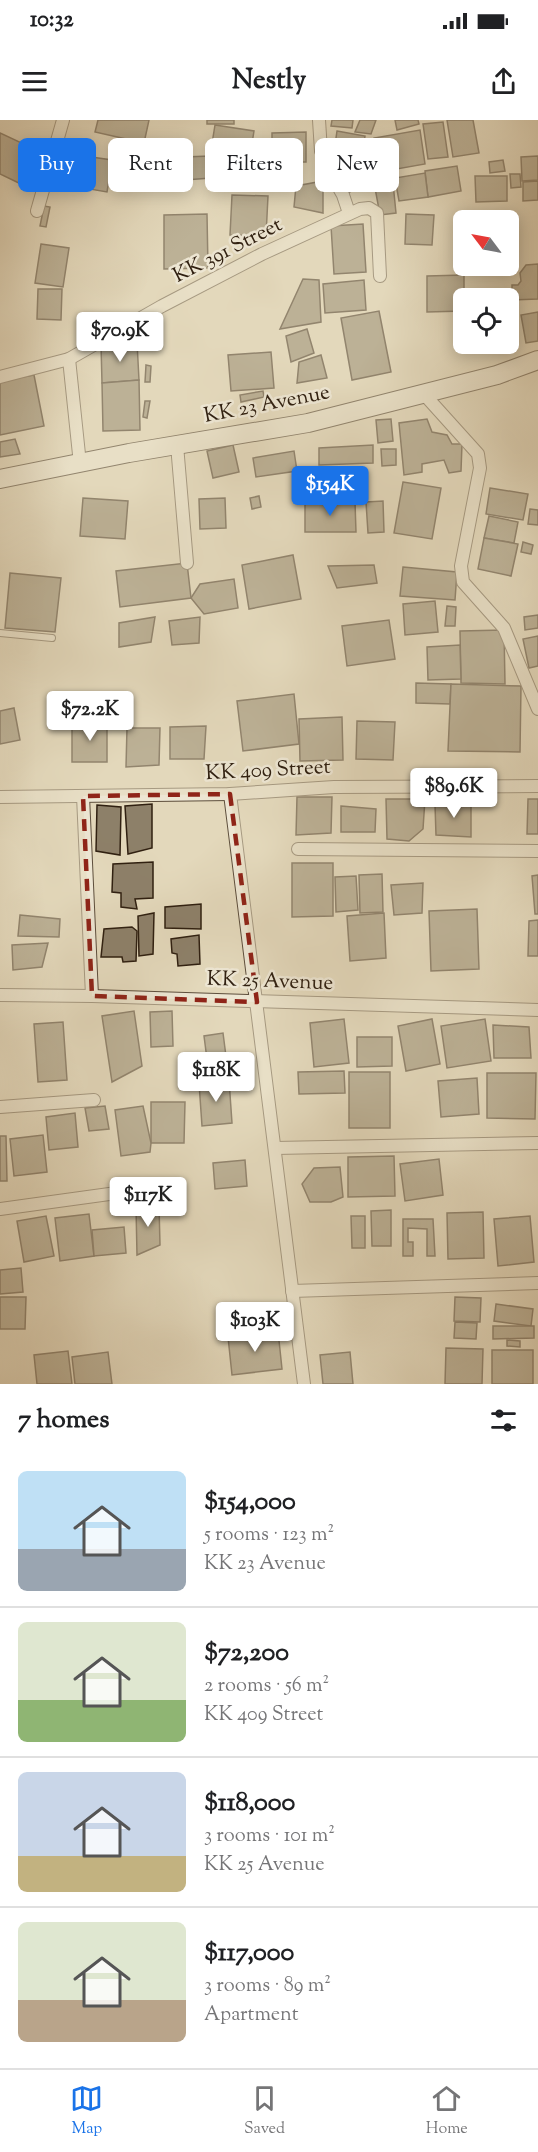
<!DOCTYPE html>
<meta charset="utf-8">
<style>
body{margin:0;font-family:"Sorts Mill Goudy",serif;background:#f6f6f6;color:#202124;height:100vh;display:flex;flex-direction:column;font-size:22px;white-space:nowrap}
*{box-sizing:border-box;margin:0}
p{font-size:20px;color:#757577}
.icon{flex:none;width:33px;height:33px;fill:none;stroke:currentColor;stroke-width:2;stroke-linecap:round;stroke-linejoin:round}
.map{position:relative;height:1264px;overflow:hidden}
.panel{display:flex;flex-direction:column;background:#fff;flex:1}
.panel>*{flex:none}
.top-card{position:absolute;left:18px;top:18px;width:502px;height:54px;display:flex;gap:12px}
.needle{width:39px;rotate:302deg}
.buttons{position:absolute;left:453px;top:90px;display:grid;gap:12px}
.buttons a{display:grid;place-items:center;width:66px;height:66px;border-radius:9px;background:#fff;box-shadow:0 3px 15px #0003;font-size:30px}
.price{position:absolute;translate:-50% -51px;padding:0 14px;border-radius:6px;background:#fff;color:#222;font-size:20px;line-height:39px;filter:drop-shadow(0 2px 3px #0008)}
.price::after{content:'';position:absolute;left:50%;top:36px;width:18px;height:14px;margin-left:-9px;background:inherit;clip-path:polygon(0 0,100% 0,50% 100%)}
.price.selected{background:#1a73e8;color:#fff}
ul{padding:0;list-style:none}
li{display:flex;align-items:center;gap:18px;height:150px;padding:0 18px}
li+li{border-top:2px solid #e0e0e0}
li span{display:grid;place-items:center;flex:none;width:168px;height:120px;border-radius:9px;color:#555}
li>.icon{margin-inline-start:auto}
span .icon{width:72px;height:72px;fill:#fffc;stroke-width:1}
li b{font-size:26px}
h2{display:flex;justify-content:space-between;align-items:center;height:72px;padding:0 18px;font-size:26px}
.chip{padding:0 21px;border-radius:9px;background:#fff;box-shadow:0 3px 15px #0003;font-size:21px;line-height:54px}
.chip.selected{background:#1a73e8;color:#fff}
.status{display:flex;justify-content:space-between;align-items:center;height:42px;padding:0 30px;background:#fff;direction:ltr}
.status svg{height:16px;fill:currentColor}
header{display:flex;justify-content:space-between;align-items:center;height:78px;padding:0 18px;background:#fff;font-size:27px;font-weight:700}
.tabs{display:flex;justify-content:space-around;align-items:center;height:84px;border-top:2px solid #e0e0e0;background:#fff;font-size:16px;color:#757577}
.tabs a{display:grid;justify-items:center;gap:3px}
.tabs .selected{color:#1a73e8}
.map>svg:first-child{display:block}
</style>
<div class="status"><b>10:32</b><svg viewBox="0 0 49 12"><path d="M0 12V9h3v3zM5 12V6h3v6zM10 12V3h3v9zM15 12V0h3v12zM26 1h20v11H26zM47 4h2v5h-2z"/></svg></div>
<header><svg class="icon" aria-label="menu" viewBox="0 0 24 24"><path d="M4 6h16M4 12h16M4 18h16"/></svg>Nestly<svg class="icon" aria-label="share" viewBox="0 0 24 24"><path d="M12 15V3M7 8l5-5 5 5M5 13v7h14v-7"/></svg></header>
<div class="map">
<svg width="538" height="1264" viewBox="0 0 538 1264">
<rect width="100%" height="100%" fill="#e3d8bb"/>
<filter id="stains"><feTurbulence type="fractalNoise" baseFrequency=".00333" numOctaves="4"/><feColorMatrix values="0 0 0 0 .2 0 0 0 0 .09 0 0 0 0 .02 0 0 0 .5 -.17"/></filter>
<radialGradient id="worn" r=".72"><stop offset=".6" stop-color="#630" stop-opacity="0"/><stop offset="1" stop-color="#630" stop-opacity=".3"/></radialGradient>
<g fill="#8d8069" stroke="#302011" stroke-width="1.5">
<path d="M 98,0 L 149,0 L 144,23 L 95,12 Z"/>
<rect x="207" y="0" width="27" height="4"/>
<path d="M 332,0 L 353,0 L 352,8 L 331,6 Z"/>
<path d="M 360,0 L 376,0 L 371,14 L 355,12 Z"/>
<path d="M 395,0 L 418,0 L 419,4 L 397,10 Z"/>
<path d="M 447,0 L 473,0 L 479,33 L 453,37 Z"/>
<path d="M 443,2 L 448,37 L 428,39 L 423,4 Z"/>
<path d="M 215,5 L 254,11 L 249,42 L 210,36 Z"/>
<path d="M 420,10 L 425,44 L 380,52 L 374,18 Z"/>
<path d="M 337,11 L 365,16 L 361,42 L 323,36 L 324,23 L 335,25 Z"/>
<path d="M 306,12 L 306,42 L 272,42 L 272,13 Z"/>
<path d="M 0,13 L 43,33 L 27,67 L 0,54 Z"/>
<path d="M 165,27 L 185,34 L 178,54 L 158,47 Z"/>
<path d="M 77,35 L 112,40 L 107,72 L 72,66 Z"/>
<path d="M 210,36 L 211,58 L 185,60 L 184,37 Z"/>
<path d="M 538,36 L 538,60 L 522,61 L 521,37 Z"/>
<path d="M 114,37 L 146,41 L 142,69 L 110,65 Z"/>
<path d="M 503,40 L 505,51 L 490,53 L 489,42 Z"/>
<path d="M 339,41 L 342,44 L 349,43 L 358,68 L 343,75 L 330,44 Z"/>
<path d="M 457,46 L 461,71 L 428,77 L 425,51 Z"/>
<path d="M 366,50 L 371,65 L 363,68 L 358,53 Z"/>
<path d="M 425,53 L 428,77 L 399,81 L 395,58 Z"/>
<path d="M 510,54 L 520,54 L 521,67 L 511,68 Z"/>
<path d="M 475,56 L 507,56 L 507,81 L 476,82 Z"/>
<path d="M 323,61 L 323,93 L 294,87 L 296,66 Z"/>
<path d="M 538,61 L 538,80 L 523,81 L 523,62 Z"/>
<path d="M 393,63 L 396,93 L 380,95 L 375,68 Z"/>
<path d="M 232,75 L 268,76 L 266,116 L 230,115 Z"/>
<path d="M 44,86 L 50,87 L 46,107 L 40,106 Z"/>
<path d="M 207,94 L 208,148 L 164,149 L 164,95 Z"/>
<path d="M 406,94 L 434,95 L 432,125 L 405,124 Z"/>
<path d="M 363,104 L 366,152 L 334,154 L 331,106 Z"/>
<path d="M 41,124 L 69,128 L 63,167 L 35,163 Z"/>
<path d="M 538,144 L 538,179 L 512,180 L 512,165 L 518,165 L 521,161 L 520,153 L 526,145 Z"/>
<path d="M 464,155 L 464,191 L 427,192 L 427,156 Z"/>
<path d="M 303,159 L 319,160 L 321,202 L 280,209 Z"/>
<path d="M 364,160 L 366,190 L 325,193 L 323,164 Z"/>
<path d="M 38,169 L 62,169 L 61,200 L 37,199 Z"/>
<path d="M 379,191 L 391,252 L 352,260 L 341,198 Z"/>
<path d="M 538,192 L 538,221 L 526,223 L 521,195 Z"/>
<path d="M 307,209 L 314,233 L 291,242 L 286,216 Z"/>
<path d="M 137,222 L 139,260 L 102,263 L 101,225 Z"/>
<path d="M 271,232 L 274,268 L 231,271 L 228,235 Z"/>
<path d="M 321,235 L 327,258 L 297,263 L 299,242 Z"/>
<path d="M 146,245 L 151,246 L 150,262 L 145,262 Z"/>
<path d="M 34,255 L 44,306 L 0,315 L 0,261 Z"/>
<path d="M 139,260 L 140,310 L 103,311 L 102,263 Z"/>
<path d="M 263,271 L 264,277 L 241,282 L 240,275 Z"/>
<path d="M 145,281 L 150,281 L 147,298 L 143,297 Z"/>
<path d="M 391,299 L 393,321 L 378,323 L 376,300 Z"/>
<path d="M 427,299 L 432,312 L 447,315 L 452,324 L 462,324 L 461,351 L 449,353 L 444,340 L 422,344 L 422,352 L 404,355 L 399,303 Z"/>
<path d="M 15,319 L 20,334 L 0,337 L 0,322 Z"/>
<path d="M 233,325 L 239,352 L 213,358 L 207,331 Z"/>
<path d="M 373,325 L 373,343 L 319,345 L 319,328 Z"/>
<path d="M 381,329 L 396,329 L 396,345 L 382,346 Z"/>
<path d="M 294,331 L 297,351 L 256,357 L 253,338 Z"/>
<path d="M 367,356 L 367,380 L 333,381 L 333,358 Z"/>
<path d="M 403,362 L 441,368 L 432,419 L 394,413 Z"/>
<path d="M 490,368 L 528,374 L 523,400 L 486,394 Z"/>
<path d="M 259,376 L 261,387 L 252,389 L 250,378 Z"/>
<path d="M 83,378 L 128,381 L 125,419 L 80,416 Z"/>
<path d="M 225,378 L 226,408 L 200,409 L 199,379 Z"/>
<path d="M 383,381 L 384,412 L 368,413 L 366,382 Z"/>
<path d="M 355,382 L 356,412 L 305,412 L 305,383 Z"/>
<path d="M 530,389 L 538,390 L 538,405 L 528,404 Z"/>
<path d="M 489,396 L 518,402 L 514,423 L 484,418 Z"/>
<path d="M 484,418 L 518,424 L 511,456 L 478,449 Z"/>
<path d="M 523,422 L 533,425 L 531,434 L 521,432 Z"/>
<path d="M 293,435 L 301,479 L 249,489 L 242,445 Z"/>
<path d="M 187,443 L 191,478 L 120,487 L 116,451 Z"/>
<path d="M 374,445 L 377,463 L 337,468 L 328,446 Z"/>
<path d="M 403,447 L 457,452 L 455,480 L 400,476 Z"/>
<path d="M 10,453 L 61,458 L 55,512 L 5,508 Z"/>
<path d="M 234,459 L 238,488 L 204,494 L 191,478 L 200,464 Z"/>
<path d="M 435,481 L 438,512 L 405,515 L 403,484 Z"/>
<path d="M 447,486 L 456,487 L 455,506 L 445,506 Z"/>
<path d="M 538,495 L 538,508 L 525,510 L 524,497 Z"/>
<path d="M 155,497 L 151,522 L 119,527 L 119,503 Z"/>
<path d="M 200,497 L 199,523 L 172,525 L 169,501 Z"/>
<path d="M 389,500 L 395,539 L 347,546 L 342,506 Z"/>
<path d="M 504,510 L 505,564 L 461,563 L 460,511 Z"/>
<path d="M 538,516 L 538,546 L 529,548 L 523,519 Z"/>
<path d="M 460,525 L 461,559 L 428,560 L 427,527 Z"/>
<path d="M 416,563 L 451,564 L 450,584 L 416,583 Z"/>
<path d="M 451,564 L 521,566 L 520,632 L 448,631 Z"/>
<path d="M 294,574 L 299,624 L 243,631 L 237,581 Z"/>
<path d="M 14,588 L 20,620 L 0,624 L 0,591 Z"/>
<path d="M 342,597 L 343,640 L 300,641 L 299,599 Z"/>
<path d="M 357,601 L 395,602 L 393,640 L 356,639 Z"/>
<rect x="72" y="603" width="35" height="39"/>
<path d="M 206,606 L 204,639 L 170,639 L 170,607 Z"/>
<path d="M 127,608 L 160,608 L 159,645 L 126,647 Z"/>
<path d="M 297,677 L 332,677 L 331,713 L 296,715 Z"/>
<path d="M 386,679 L 425,679 L 423,709 L 409,721 L 387,719 Z"/>
<path d="M 471,679 L 471,717 L 436,715 L 435,685 Z"/>
<path d="M 528,679 L 538,679 L 538,714 L 527,714 Z"/>
<path d="M 152,684 L 152,728 L 128,734 L 125,686 Z"/>
<path d="M 97,685 L 121,687 L 120,735 L 96,731 Z"/>
<path d="M 341,686 L 376,689 L 375,712 L 341,712 Z"/>
<path d="M 153,742 L 153,778 L 135,779 L 137,789 L 121,787 L 121,773 L 112,772 L 113,744 Z"/>
<path d="M 292,743 L 333,743 L 333,796 L 292,797 Z"/>
<path d="M 382,754 L 383,792 L 360,793 L 359,755 Z"/>
<path d="M 538,755 L 538,794 L 535,794 L 532,756 Z"/>
<path d="M 356,756 L 358,790 L 336,792 L 335,757 Z"/>
<path d="M 423,763 L 422,793 L 394,795 L 391,765 Z"/>
<path d="M 201,784 L 201,809 L 165,808 L 165,787 Z"/>
<path d="M 477,789 L 479,849 L 431,851 L 429,791 Z"/>
<path d="M 154,793 L 153,834 L 139,836 L 138,796 Z"/>
<path d="M 384,793 L 386,838 L 350,841 L 347,796 Z"/>
<path d="M 20,795 L 60,799 L 59,817 L 18,816 Z"/>
<path d="M 538,800 L 538,836 L 528,836 L 529,801 Z"/>
<path d="M 132,807 L 137,811 L 136,841 L 123,842 L 122,837 L 101,837 L 104,809 Z"/>
<path d="M 199,815 L 200,844 L 178,846 L 177,834 L 172,833 L 171,819 Z"/>
<path d="M 48,823 L 42,847 L 13,850 L 12,825 Z"/>
<path d="M 134,891 L 142,946 L 112,962 L 102,896 Z"/>
<path d="M 172,891 L 173,926 L 151,927 L 150,892 Z"/>
<path d="M 344,899 L 349,943 L 314,947 L 310,903 Z"/>
<path d="M 432,899 L 440,944 L 406,951 L 398,906 Z"/>
<path d="M 485,899 L 491,941 L 447,948 L 441,906 Z"/>
<path d="M 63,902 L 67,960 L 38,962 L 34,904 Z"/>
<path d="M 493,905 L 529,907 L 531,938 L 494,938 Z"/>
<path d="M 223,913 L 227,944 L 208,947 L 204,916 Z"/>
<path d="M 357,917 L 392,917 L 392,946 L 357,947 Z"/>
<path d="M 344,951 L 345,973 L 299,974 L 298,952 Z"/>
<rect x="349" y="952" width="41" height="56"/>
<path d="M 487,953 L 536,953 L 535,999 L 487,998 Z"/>
<path d="M 477,958 L 479,994 L 441,997 L 438,961 Z"/>
<path d="M 229,960 L 232,1003 L 202,1006 L 199,963 Z"/>
<path d="M 151,982 L 185,982 L 184,1023 L 151,1023 Z"/>
<path d="M 105,986 L 109,1009 L 89,1011 L 85,988 Z"/>
<path d="M 143,986 L 151,1023 L 150,1032 L 121,1036 L 115,990 Z"/>
<path d="M 75,993 L 78,1027 L 49,1030 L 46,997 Z"/>
<path d="M 43,1015 L 47,1052 L 14,1056 L 10,1019 Z"/>
<path d="M 0,1016 L 6,1016 L 7,1061 L 0,1061 Z"/>
<path d="M 394,1036 L 395,1076 L 348,1077 L 348,1037 Z"/>
<path d="M 439,1039 L 443,1075 L 405,1081 L 400,1044 Z"/>
<path d="M 245,1040 L 247,1066 L 215,1069 L 213,1043 Z"/>
<path d="M 340,1047 L 343,1077 L 331,1082 L 310,1082 L 302,1064 L 314,1048 Z"/>
<path d="M 159,1086 L 160,1125 L 137,1135 L 136,1087 Z"/>
<path d="M 391,1090 L 391,1126 L 372,1126 L 371,1091 Z"/>
<path d="M 483,1092 L 484,1138 L 448,1139 L 447,1093 Z"/>
<path d="M 89,1094 L 94,1136 L 60,1141 L 55,1098 Z"/>
<path d="M 46,1096 L 54,1136 L 24,1142 L 17,1101 Z"/>
<path d="M 351,1096 L 365,1096 L 365,1128 L 352,1128 Z"/>
<path d="M 530,1096 L 534,1142 L 498,1146 L 494,1099 Z"/>
<path d="M 403,1099 L 433,1099 L 435,1136 L 427,1136 L 427,1109 L 408,1108 L 408,1122 L 413,1122 L 413,1136 L 403,1136 Z"/>
<path d="M 124,1107 L 126,1133 L 94,1136 L 92,1110 Z"/>
<path d="M 21,1148 L 23,1172 L 0,1174 L 0,1150 Z"/>
<path d="M 0,1177 L 26,1177 L 25,1209 L 0,1209 Z"/>
<path d="M 455,1177 L 481,1178 L 480,1202 L 454,1201 Z"/>
<path d="M 496,1184 L 533,1189 L 531,1206 L 494,1201 Z"/>
<path d="M 455,1202 L 477,1203 L 476,1219 L 454,1218 Z"/>
<path d="M 493,1206 L 534,1206 L 534,1218 L 493,1219 Z"/>
<path d="M 278,1211 L 282,1249 L 232,1255 L 228,1217 Z"/>
<path d="M 507,1220 L 520,1221 L 520,1227 L 507,1226 Z"/>
<path d="M 446,1228 L 483,1229 L 482,1264 L 445,1264 Z"/>
<rect x="492" y="1230" width="41" height="34"/>
<path d="M 68,1231 L 72,1264 L 37,1264 L 34,1235 Z"/>
<path d="M 108,1232 L 112,1264 L 75,1264 L 72,1237 Z"/>
<path d="M 350,1232 L 353,1264 L 323,1264 L 320,1235 Z"/>
</g>
<g fill="none" stroke-linecap="round" stroke-linejoin="round">
<g stroke="#5d4e3c" stroke-width="8">
<path id="service" d="M 0,513 L 52,518"/>
</g>
<g stroke="#5d4e3c" stroke-width="14">
<g id="minor">
<path d="M 319,0 L 321,31 L 330,52 L 343,75 L 349,93"/>
<path d="M 37,91 L 63,0"/>
<path d="M 69,239 L 80,344"/>
<path d="M 0,257 L 69,239 L 162,186 L 262,134 L 360,89 L 369,88 L 377,93 L 380,156"/>
<path d="M 423,273 L 478,334 L 480,348 L 461,446 L 463,462 L 504,508 L 538,589"/>
<path d="M 177,325 L 187,443"/>
<path d="M 230,674 L 304,1264"/>
<path d="M 83,676 L 92,876"/>
<path d="M 0,677 L 230,674 L 334,667 L 538,666"/>
<path d="M 298,729 L 538,731"/>
<path d="M 0,875 L 92,876 L 538,890"/>
<path d="M 0,987 L 94,980"/>
<path d="M 275,1028 L 538,1023"/>
<path d="M 0,1089 L 160,1067"/>
<path d="M 292,1171 L 538,1163"/>
</g>
</g>
<g stroke="#302011" stroke-width="20">
<path id="secondary" d="M 0,359 L 129,333 L 308,303 L 497,255 L 538,240"/>
</g>
<use href="#service" stroke="#ede6d3" stroke-width="6"/>
<use href="#minor" stroke="#ede6d3" stroke-width="12"/>
<use href="#secondary" stroke="#ede6d3" stroke-width="18"/>
</g>
<path d="M0 0H538V1264H0ZM 230,674 L 257,882 L 92,876 L 83,676 Z" fill="#e3d8bb" fill-opacity=".55" fill-rule="evenodd"/>
<path fill="none" stroke="#8f2418" stroke-width="4.5" stroke-dasharray="12 8" stroke-linejoin="round" d="M 230,674 L 257,882 L 92,876 L 83,676 Z"/>
<g text-anchor="middle" dominant-baseline="central" stroke-width="5" stroke-linejoin="round" paint-order="stroke">
<g font-size="21" fill="#302011" stroke="#ede6d3">
<text transform="translate(228 131) rotate(-27)">KK 391 Street</text>
<text transform="translate(267 285) rotate(-11)">KK 23 Avenue</text>
<text transform="translate(268 651) rotate(-3)">KK 409 Street</text>
<text transform="translate(270 862) rotate(2)">KK 25 Avenue</text>
</g>
</g>
<rect width="100%" height="100%" filter="url(#stains)"/>
<rect width="100%" height="100%" fill="url(#worn)"/>
</svg>
<div class="buttons">
<a><svg class="needle" viewBox="-14 -14 28 28"><path d="M0-13l5 13h-10z" fill="#e53935"/><path d="M0 13l5-13h-10z" fill="#757577"/></svg></a>
<a><svg class="icon" aria-label="locate" viewBox="0 0 24 24"><circle cx="12" cy="12" r="6"/><path d="M12 2v4M12 18v4M2 12h4M18 12h4"/></svg></a>
</div>
<b class="price" style="left:120px;top:243px">$70.9K</b>
<b class="price selected" style="left:330px;top:397px">$154K</b>
<b class="price" style="left:90px;top:622px">$72.2K</b>
<b class="price" style="left:454px;top:699px">$89.6K</b>
<b class="price" style="left:216px;top:983px">$118K</b>
<b class="price" style="left:148px;top:1108px">$117K</b>
<b class="price" style="left:255px;top:1233px">$103K</b>
<div class="top-card">
<a class="chip selected">Buy</a>
<a class="chip">Rent</a>
<a class="chip">Filters</a>
<a class="chip">New</a>
</div>
</div>
<section class="panel">
<h2>7 homes<svg class="icon" aria-label="filters" viewBox="0 0 24 24"><path d="M4 7h16M4 17h16"/><circle cx="9" cy="7" r="2"/><circle cx="15" cy="17" r="2"/></svg></h2>
<ul>
<li><span style="background:linear-gradient(#bfe0f5 65%,#9aa5b1 0)"><svg class="icon" aria-label="home" viewBox="0 0 24 24"><path d="M3 11l9-7 9 7M6 9v11h12V9"/></svg></span><div><b>$154,000</b><p>5 rooms · 123 m²</p><p>KK 23 Avenue</p></div></li>
<li><span style="background:linear-gradient(#dfe7d0 65%,#8fb573 0)"><svg class="icon" aria-label="home" viewBox="0 0 24 24"><path d="M3 11l9-7 9 7M6 9v11h12V9"/></svg></span><div><b>$72,200</b><p>2 rooms · 56 m²</p><p>KK 409 Street</p></div></li>
<li><span style="background:linear-gradient(#c9d6e8 70%,#c2b280 0)"><svg class="icon" aria-label="home" viewBox="0 0 24 24"><path d="M3 11l9-7 9 7M6 9v11h12V9"/></svg></span><div><b>$118,000</b><p>3 rooms · 101 m²</p><p>KK 25 Avenue</p></div></li>
<li><span style="background:linear-gradient(#dfe7d0 65%,#b9a48a 0)"><svg class="icon" aria-label="home" viewBox="0 0 24 24"><path d="M3 11l9-7 9 7M6 9v11h12V9"/></svg></span><div><b>$117,000</b><p>3 rooms · 89 m²</p><p>Apartment</p></div></li>
</ul>
</section>
<nav class="tabs">
<a class="selected"><svg class="icon" aria-label="map" viewBox="0 0 24 24"><path d="M3 6l6-2 6 2 6-2v14l-6 2-6-2-6 2zM9 4v14M15 6v14"/></svg>Map</a>
<a><svg class="icon" aria-label="saved" viewBox="0 0 24 24"><path d="M7 4h10v16l-5-4-5 4z"/></svg>Saved</a>
<a><svg class="icon" aria-label="home" viewBox="0 0 24 24"><path d="M3 11l9-7 9 7M6 9v11h12V9"/></svg>Home</a>
</nav>
